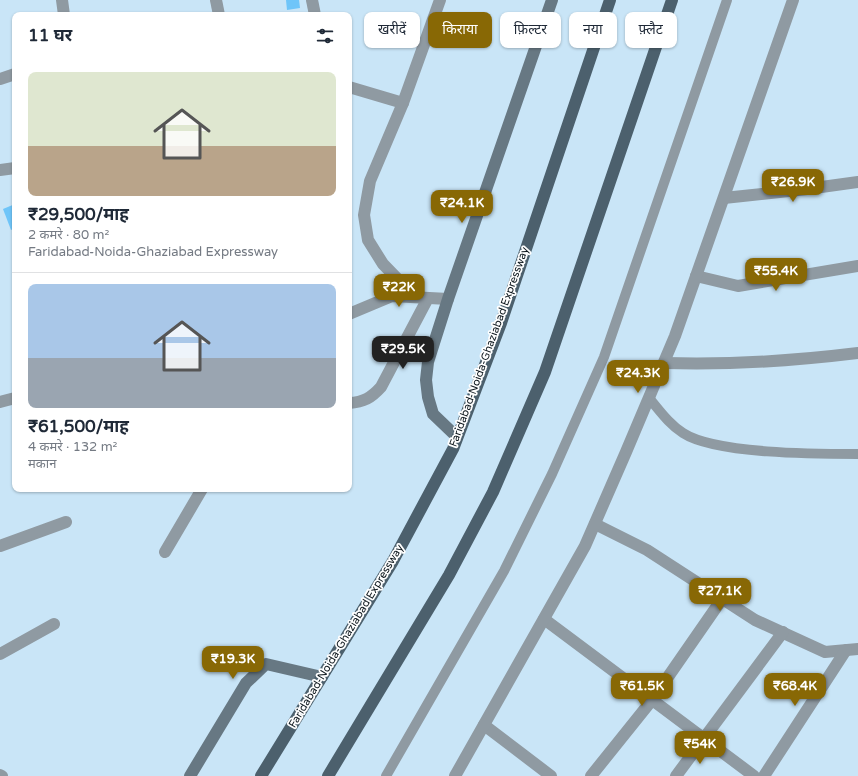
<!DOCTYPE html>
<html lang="hi">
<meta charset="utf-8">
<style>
body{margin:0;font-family:"Varela Round","Noto Sans Devanagari",sans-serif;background:#f6f6f7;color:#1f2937;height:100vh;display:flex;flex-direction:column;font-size:15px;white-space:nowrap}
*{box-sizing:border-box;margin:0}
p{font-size:13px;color:#747a83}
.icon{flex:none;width:22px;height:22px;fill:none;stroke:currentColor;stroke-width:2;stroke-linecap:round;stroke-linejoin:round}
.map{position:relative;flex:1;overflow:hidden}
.details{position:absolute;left:12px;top:12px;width:340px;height:480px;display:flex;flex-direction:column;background:#fff;border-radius:8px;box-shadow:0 1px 3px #0004}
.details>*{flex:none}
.banner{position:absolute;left:364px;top:12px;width:380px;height:36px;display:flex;gap:8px}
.price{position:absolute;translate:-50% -34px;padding:0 9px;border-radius:8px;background:#886805;color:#fff;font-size:13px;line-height:26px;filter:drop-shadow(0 1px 2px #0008)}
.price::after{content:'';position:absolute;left:50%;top:24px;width:12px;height:9px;margin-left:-6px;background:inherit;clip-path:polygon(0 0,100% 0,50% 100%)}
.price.current{background:#222;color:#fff}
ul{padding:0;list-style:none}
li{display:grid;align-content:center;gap:8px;height:212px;padding:0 16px}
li+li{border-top:1px solid #e0e1e3}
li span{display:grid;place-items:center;height:124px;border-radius:8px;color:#555}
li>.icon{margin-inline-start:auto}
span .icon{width:72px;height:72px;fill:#fffc;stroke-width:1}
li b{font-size:17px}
h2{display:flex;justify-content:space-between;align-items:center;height:48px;padding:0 16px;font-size:17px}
.tag{padding:0 14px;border-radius:8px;background:#fff;box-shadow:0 1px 3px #0004;font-size:14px;line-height:36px}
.tag.current{background:#886805;color:#fff}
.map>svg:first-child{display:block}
</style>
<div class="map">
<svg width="858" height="776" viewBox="0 0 858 776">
<rect width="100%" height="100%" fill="#c9e5f7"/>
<g fill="#6fc5f9">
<path d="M 286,0 L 299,0 L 300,8 L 287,10 Z"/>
<path d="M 15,204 L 15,228 L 11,230 L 3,209 Z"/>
</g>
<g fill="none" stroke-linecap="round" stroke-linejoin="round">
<g stroke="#8f9aa2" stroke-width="10">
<path d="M 649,398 C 660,411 669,424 683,433 C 715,454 817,454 858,454"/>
<path d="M 386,776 L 504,571 L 552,474 L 604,357 L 727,0"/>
</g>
<g stroke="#8f9aa2" stroke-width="12">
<path d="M 62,0 L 64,15"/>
<path d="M 216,0 L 219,15"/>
<path d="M 312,0 L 315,15"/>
<path d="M 0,79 L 15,74"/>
<path d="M 349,87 L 403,103"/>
<path d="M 0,170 L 15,168"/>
<path d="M 724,198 L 807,189 L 858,182"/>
<path d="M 696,276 L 738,286 L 858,266"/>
<path d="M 415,297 L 383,264 L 368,240 L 364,215 L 370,181 L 403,103 L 440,0"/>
<path d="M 349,314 L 392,296 L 448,299"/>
<path d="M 664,363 C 729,365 793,361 858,353"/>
<path d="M 0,402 L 15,398"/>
<path d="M 349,403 C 364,402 371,398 381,387 L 428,298"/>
<path d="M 595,524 L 647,550 L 755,620 L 825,652 L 858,649"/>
<path d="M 0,546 L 66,522"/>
<path d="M 165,552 L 202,489"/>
<path d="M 544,619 L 754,776"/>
<path d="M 0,654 L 54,624"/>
<path d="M 484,725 L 551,776"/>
<path d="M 0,775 L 2,776"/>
<path d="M 455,776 L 585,546 L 626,452 L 675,336 L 793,0"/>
<path d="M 591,776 L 652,700 L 722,599"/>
<path d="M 676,776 L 783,632"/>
<path d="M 764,776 L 846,650"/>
</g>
<g stroke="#677883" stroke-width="12">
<path d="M 457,437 L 433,414 L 428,397 L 426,380 L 428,362 L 448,299 L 552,0"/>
<path d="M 190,776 L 246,683 L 266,664 L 322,677"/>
</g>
<g stroke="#4c606d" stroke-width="12">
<path d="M 261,776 L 393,561 L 453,449 L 501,323 L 610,0"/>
<path d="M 328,776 L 449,575 L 493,492 L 545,372 L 672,0"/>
</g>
</g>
<g text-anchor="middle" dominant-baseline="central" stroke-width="3.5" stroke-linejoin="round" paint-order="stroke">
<g font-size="11" fill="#0c161c" stroke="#fff">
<text transform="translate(489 347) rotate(-70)">Faridabad-Noida-Ghaziabad Expressway</text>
<text transform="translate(346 636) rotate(-59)">Faridabad-Noida-Ghaziabad Expressway</text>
</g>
</g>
</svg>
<b class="price" style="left:793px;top:203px">₹26.9K</b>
<b class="price" style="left:462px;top:224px">₹24.1K</b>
<b class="price" style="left:776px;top:292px">₹55.4K</b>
<b class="price" style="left:399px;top:308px">₹22K</b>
<b class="price current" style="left:403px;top:370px">₹29.5K</b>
<b class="price" style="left:638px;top:394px">₹24.3K</b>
<b class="price" style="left:720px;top:612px">₹27.1K</b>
<b class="price" style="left:233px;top:680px">₹19.3K</b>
<b class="price" style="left:642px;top:707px">₹61.5K</b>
<b class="price" style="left:795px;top:707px">₹68.4K</b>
<b class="price" style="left:700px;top:765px">₹54K</b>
<div class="banner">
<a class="tag">खरीदें</a>
<a class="tag current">किराया</a>
<a class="tag">फ़िल्टर</a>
<a class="tag">नया</a>
<a class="tag">फ़्लैट</a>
</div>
<section class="details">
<h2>11 घर<svg class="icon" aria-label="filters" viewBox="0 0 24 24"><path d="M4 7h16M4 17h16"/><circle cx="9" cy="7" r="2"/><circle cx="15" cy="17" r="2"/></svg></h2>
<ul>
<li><span style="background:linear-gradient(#dfe7d0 60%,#b9a48a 0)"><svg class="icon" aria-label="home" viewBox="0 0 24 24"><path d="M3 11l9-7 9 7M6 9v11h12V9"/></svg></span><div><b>₹29,500/माह</b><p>2 कमरे · 80 m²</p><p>Faridabad-Noida-Ghaziabad Expressway</p></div></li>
<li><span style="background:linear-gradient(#a9c7e8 60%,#9aa5b1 0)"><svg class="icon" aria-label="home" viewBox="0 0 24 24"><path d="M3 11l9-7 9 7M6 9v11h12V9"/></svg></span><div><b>₹61,500/माह</b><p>4 कमरे · 132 m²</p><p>मकान</p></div></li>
</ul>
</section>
</div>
